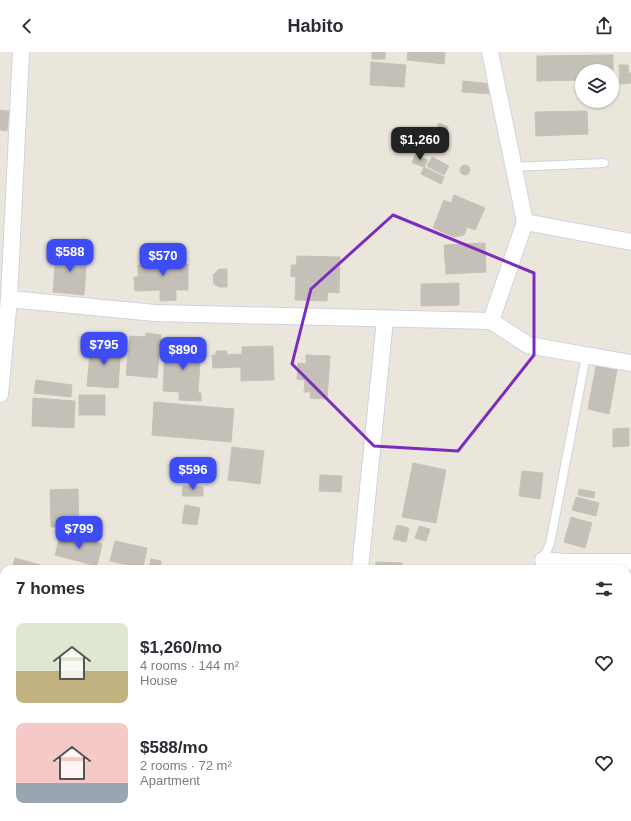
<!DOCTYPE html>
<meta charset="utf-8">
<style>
body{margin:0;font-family:Helvetica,sans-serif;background:#f7f7f7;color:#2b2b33;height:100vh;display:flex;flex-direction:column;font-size:15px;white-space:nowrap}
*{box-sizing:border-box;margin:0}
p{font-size:13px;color:#7c7c81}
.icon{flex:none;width:22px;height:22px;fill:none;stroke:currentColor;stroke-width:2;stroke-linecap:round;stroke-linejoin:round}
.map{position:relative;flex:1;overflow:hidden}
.drawer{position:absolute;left:0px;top:513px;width:631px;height:256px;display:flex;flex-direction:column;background:#fff;border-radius:12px 12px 0 0;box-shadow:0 1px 3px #0004}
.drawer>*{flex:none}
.buttons{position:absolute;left:575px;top:12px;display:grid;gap:8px}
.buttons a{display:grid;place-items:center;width:44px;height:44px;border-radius:50%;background:#fff;box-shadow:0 1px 3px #0004;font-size:20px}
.price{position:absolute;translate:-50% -34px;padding:0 9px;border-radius:8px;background:#3e4cf6;color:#fff;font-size:13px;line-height:26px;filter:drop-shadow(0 1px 2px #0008)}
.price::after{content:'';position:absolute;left:50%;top:24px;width:12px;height:9px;margin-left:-6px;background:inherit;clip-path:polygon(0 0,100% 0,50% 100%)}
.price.current{background:#222;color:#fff}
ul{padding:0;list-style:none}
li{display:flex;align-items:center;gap:12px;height:100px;padding:0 16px}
li span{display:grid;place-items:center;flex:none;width:112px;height:80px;border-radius:8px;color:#555}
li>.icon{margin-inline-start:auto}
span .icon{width:48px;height:48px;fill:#fffc;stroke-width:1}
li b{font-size:17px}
h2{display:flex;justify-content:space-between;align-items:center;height:48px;padding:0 16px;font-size:17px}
header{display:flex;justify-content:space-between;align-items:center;height:52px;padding:0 16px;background:#fff;font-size:18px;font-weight:600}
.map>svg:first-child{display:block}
</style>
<header><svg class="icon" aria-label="back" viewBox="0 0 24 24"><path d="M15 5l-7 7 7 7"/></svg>Habito<svg class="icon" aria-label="share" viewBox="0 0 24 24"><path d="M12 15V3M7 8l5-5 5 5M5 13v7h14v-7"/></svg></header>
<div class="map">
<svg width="631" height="769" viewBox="0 0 631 769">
<rect width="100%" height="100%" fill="#ebe6dc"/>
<g fill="#c4c0b7" stroke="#c7c2b5">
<rect x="372" y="0" width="13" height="7"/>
<path d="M 408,0 L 445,0 L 444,12 L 407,8 Z"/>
<path d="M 613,3 L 613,28 L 612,28 L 612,19 L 582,19 L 582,28 L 537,29 L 537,4 Z"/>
<path d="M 371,10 L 406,13 L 404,35 L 370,33 Z"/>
<path d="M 619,13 L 628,13 L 629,21 L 631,21 L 631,31 L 620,32 Z"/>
<path d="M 463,29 L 493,32 L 492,42 L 462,40 Z"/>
<path d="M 0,58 L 9,59 L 7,79 L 0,78 Z"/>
<path d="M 587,59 L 588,82 L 536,84 L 535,60 Z"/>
<path d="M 439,71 L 448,75 L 440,97 L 424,91 L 429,76 L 436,78 Z"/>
<path d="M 415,103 L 428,108 L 424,115 L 412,111 Z"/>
<path d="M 432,105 L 449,114 L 444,123 L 427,114 Z"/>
<circle cx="465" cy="118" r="5"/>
<path d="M 424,115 L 444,125 L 441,132 L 421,122 Z"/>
<path d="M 454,143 L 485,156 L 475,178 L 467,175 L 464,183 L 454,185 L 433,176 L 444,148 L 451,151 Z"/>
<path d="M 485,191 L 486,220 L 446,222 L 444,193 Z"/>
<path d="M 174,198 L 174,212 L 188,212 L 188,238 L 176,238 L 176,248 L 160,249 L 160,238 L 135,239 L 134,225 L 138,225 L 138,213 L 158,213 L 157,199 Z"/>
<path d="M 56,199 L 87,201 L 84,243 L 53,240 Z"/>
<path d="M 297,204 L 340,205 L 339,241 L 328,240 L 327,249 L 295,248 L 296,225 L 291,224 L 291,213 L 296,213 Z"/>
<path d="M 219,217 L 227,217 L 227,235 L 219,235 L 214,232 L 213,223 Z"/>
<path d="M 459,231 L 459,253 L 421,254 L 421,232 Z"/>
<path d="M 146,281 L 161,283 L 157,326 L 126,323 L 130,284 L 146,285 Z"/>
<path d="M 91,291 L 121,293 L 118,336 L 87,334 Z"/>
<path d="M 201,293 L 198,341 L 201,341 L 201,349 L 179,348 L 179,340 L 163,339 L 165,294 Z"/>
<path d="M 273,294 L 274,328 L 241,329 L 241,315 L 213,316 L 212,303 L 216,303 L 216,299 L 227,299 L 227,303 L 242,302 L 242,295 Z"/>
<path d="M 306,303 L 330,304 L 327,347 L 310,346 L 311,340 L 304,340 L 305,328 L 297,327 L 298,311 L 306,312 Z"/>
<path d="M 596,314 L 617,318 L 609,362 L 588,357 Z"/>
<path d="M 36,328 L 72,333 L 71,345 L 34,341 Z"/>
<rect x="79" y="343" width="26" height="20"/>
<path d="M 33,346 L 75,349 L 74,376 L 32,374 Z"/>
<path d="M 154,350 L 234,357 L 231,390 L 152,383 Z"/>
<path d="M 629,376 L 629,394 L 613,395 L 613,377 Z"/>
<path d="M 232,395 L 264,399 L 260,432 L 228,428 Z"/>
<path d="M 413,411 L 446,418 L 436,471 L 402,465 Z"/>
<path d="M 522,419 L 543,421 L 540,447 L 519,444 Z"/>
<path d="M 320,423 L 342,424 L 341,440 L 319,439 Z"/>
<path d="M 183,434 L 203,435 L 203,444 L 182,444 Z"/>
<path d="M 78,437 L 79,474 L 51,475 L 50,438 Z"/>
<path d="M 579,437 L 595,440 L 594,446 L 578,443 Z"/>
<path d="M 576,445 L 599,451 L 596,464 L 572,458 Z"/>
<path d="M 185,453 L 200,456 L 197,473 L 182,471 Z"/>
<path d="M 571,465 L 592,471 L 585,496 L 564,490 Z"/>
<path d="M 397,473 L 409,476 L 406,490 L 393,487 Z"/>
<path d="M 419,474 L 430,477 L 426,489 L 415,486 Z"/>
<path d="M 61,481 L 102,492 L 97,514 L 55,503 Z"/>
<path d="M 115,489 L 147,496 L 143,516 L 110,509 Z"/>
<path d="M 15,506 L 44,514 L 43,517 L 12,517 Z"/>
<path d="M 151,507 L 161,509 L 160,517 L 149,517 Z"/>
<path d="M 376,510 L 402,511 L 402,517 L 375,517 Z"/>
<path d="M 630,558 L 631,569 L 627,570 L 627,559 Z"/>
<path d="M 158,765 L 202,765 L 201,769 L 179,769 Z"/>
</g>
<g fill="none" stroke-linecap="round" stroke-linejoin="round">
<g stroke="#d1d2e2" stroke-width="10">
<g id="service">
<path d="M 514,115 L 604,111"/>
<path d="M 538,517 L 550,492 L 586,304"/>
</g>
</g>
<g stroke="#d1d2e2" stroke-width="18">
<g id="minor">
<path d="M 490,0 L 525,170 L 491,269 L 528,293 L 631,311"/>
<path d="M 525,170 L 631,190"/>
<path d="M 9,247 L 155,261 L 491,269"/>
<path d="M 0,342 L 9,247 L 21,0"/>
<path d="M 543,508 L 564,510 L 631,510"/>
<path d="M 360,517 L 385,267"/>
<path d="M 0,729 L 4,730"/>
<path d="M 107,765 L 119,769"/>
<path d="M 331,769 L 331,765"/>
</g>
</g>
<use href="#service" stroke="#fff" stroke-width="8"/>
<use href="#minor" stroke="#fff" stroke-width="16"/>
</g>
<path fill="none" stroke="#7b2cbf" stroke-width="3" stroke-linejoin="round" d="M 393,163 L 534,221 L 534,303 L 458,399 L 374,394 L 292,312 L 311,237 Z"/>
</svg>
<div class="buttons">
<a><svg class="icon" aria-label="layers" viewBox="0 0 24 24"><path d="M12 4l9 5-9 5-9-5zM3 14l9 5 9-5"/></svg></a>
</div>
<b class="price current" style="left:420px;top:109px">$1,260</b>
<b class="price" style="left:70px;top:221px">$588</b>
<b class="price" style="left:163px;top:225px">$570</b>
<b class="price" style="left:104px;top:314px">$795</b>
<b class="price" style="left:183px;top:319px">$890</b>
<b class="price" style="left:193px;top:439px">$596</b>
<b class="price" style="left:79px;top:498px">$799</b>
<section class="drawer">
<h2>7 homes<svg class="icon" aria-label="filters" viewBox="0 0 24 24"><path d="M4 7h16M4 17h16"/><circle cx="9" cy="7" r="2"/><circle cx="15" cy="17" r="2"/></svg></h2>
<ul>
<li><span style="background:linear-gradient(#dfe7d0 60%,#c2b280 0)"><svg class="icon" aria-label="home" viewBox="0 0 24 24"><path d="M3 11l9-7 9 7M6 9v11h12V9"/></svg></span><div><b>$1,260/mo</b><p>4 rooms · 144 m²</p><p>House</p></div><svg class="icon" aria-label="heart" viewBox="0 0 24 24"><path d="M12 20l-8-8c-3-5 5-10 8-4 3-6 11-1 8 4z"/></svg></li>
<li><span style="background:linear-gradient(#f6c9c9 75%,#9aa5b1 0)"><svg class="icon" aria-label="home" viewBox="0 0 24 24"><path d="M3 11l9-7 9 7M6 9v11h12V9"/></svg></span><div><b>$588/mo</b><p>2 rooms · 72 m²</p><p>Apartment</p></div><svg class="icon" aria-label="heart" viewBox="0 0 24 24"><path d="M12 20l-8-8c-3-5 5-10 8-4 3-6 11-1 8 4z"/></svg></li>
</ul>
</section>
</div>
